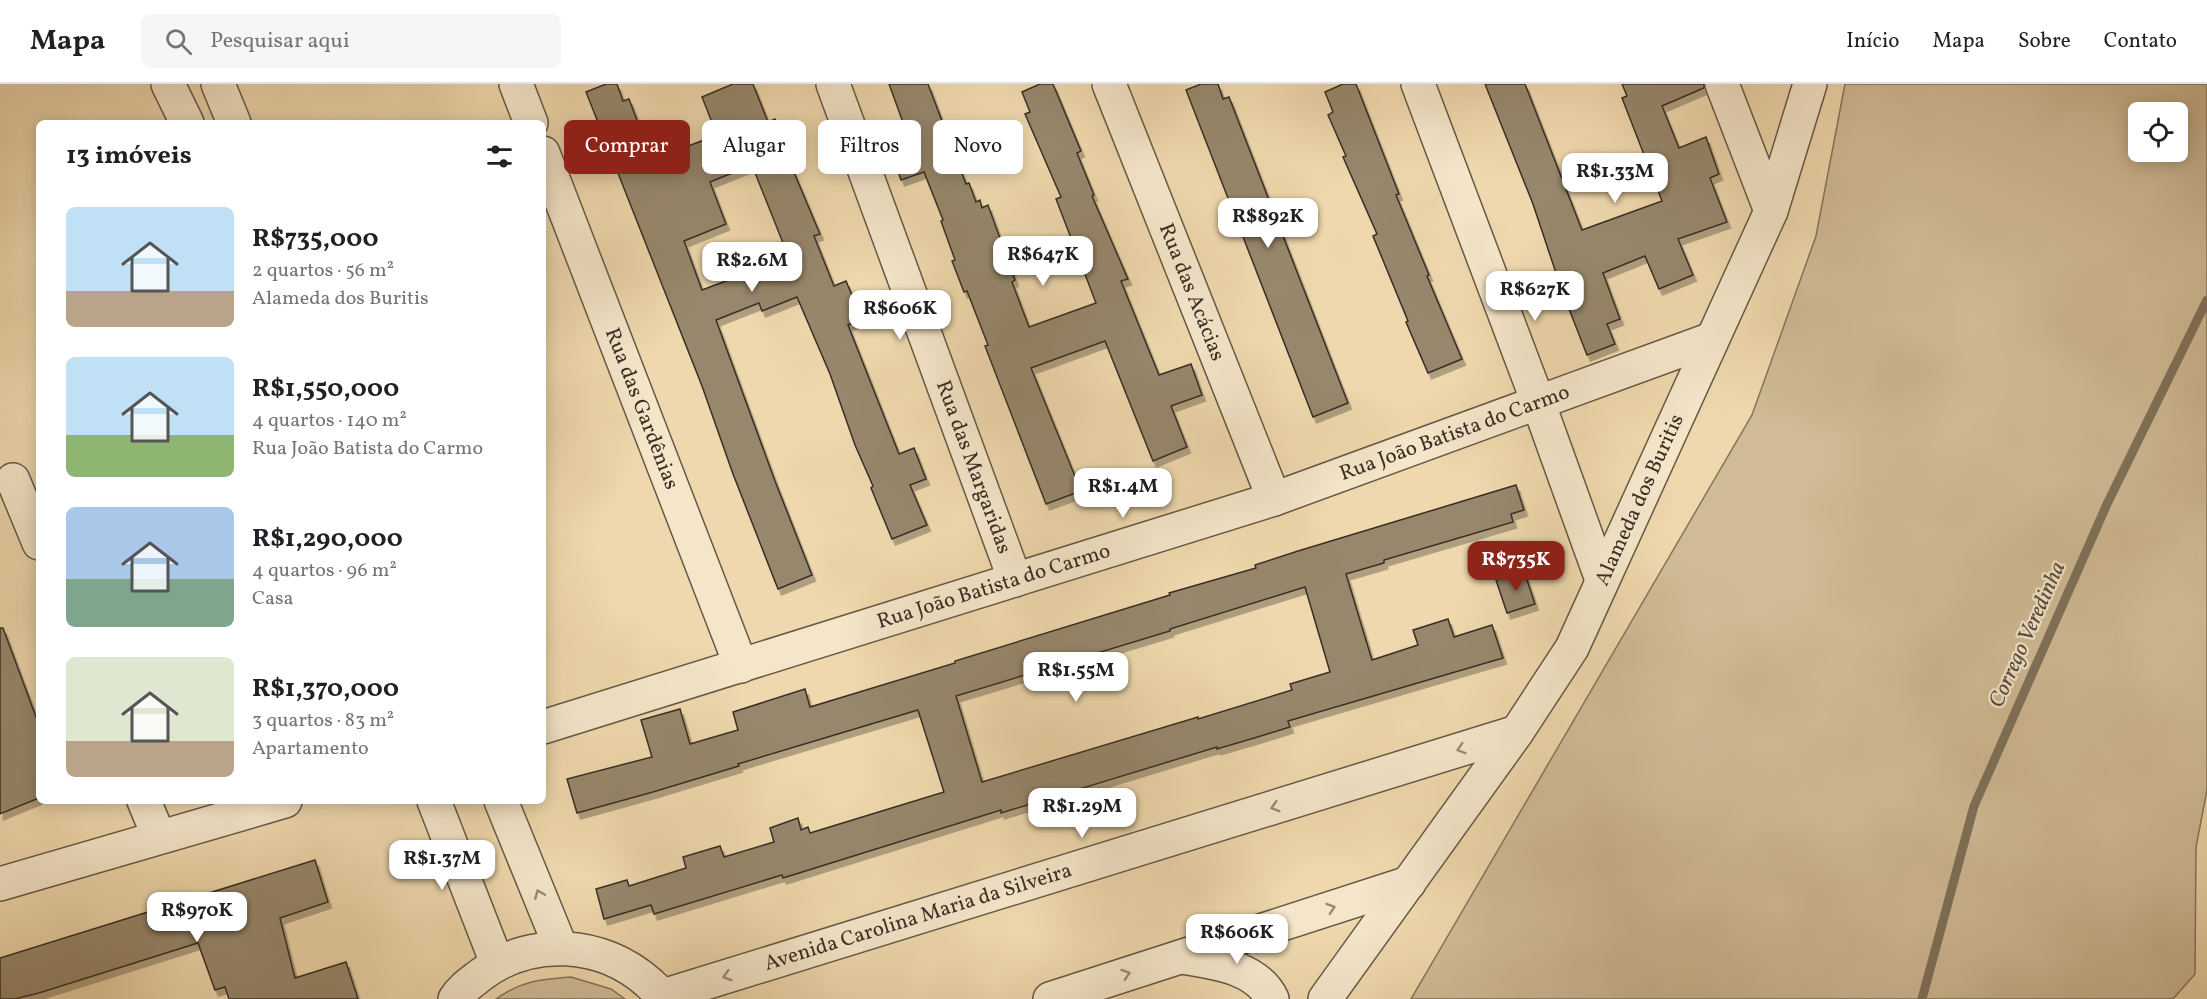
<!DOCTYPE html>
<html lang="pt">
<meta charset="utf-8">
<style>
body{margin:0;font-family:Vollkorn,serif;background:#f6f6f6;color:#202124;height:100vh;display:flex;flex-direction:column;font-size:22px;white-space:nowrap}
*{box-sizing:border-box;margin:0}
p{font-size:20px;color:#757577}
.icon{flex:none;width:33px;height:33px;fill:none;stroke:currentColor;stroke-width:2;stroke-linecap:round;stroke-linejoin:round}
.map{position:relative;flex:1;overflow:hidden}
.details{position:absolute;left:36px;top:36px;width:510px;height:684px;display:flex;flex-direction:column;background:#fff;border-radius:9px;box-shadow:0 3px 15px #0003}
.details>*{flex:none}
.top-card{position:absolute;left:564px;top:36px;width:570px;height:54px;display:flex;gap:12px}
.fabs{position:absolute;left:2128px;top:18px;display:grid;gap:12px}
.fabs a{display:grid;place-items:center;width:60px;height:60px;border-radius:9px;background:#fff;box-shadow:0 3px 15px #0003;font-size:30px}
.price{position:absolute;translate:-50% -51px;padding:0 14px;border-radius:12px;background:#fff;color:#222;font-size:20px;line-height:39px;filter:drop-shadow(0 2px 3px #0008)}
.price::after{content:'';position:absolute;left:50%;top:36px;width:18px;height:14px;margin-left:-9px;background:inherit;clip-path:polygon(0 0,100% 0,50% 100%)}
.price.on{background:#8f2418;color:#fff}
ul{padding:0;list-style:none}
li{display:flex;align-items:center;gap:18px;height:150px;padding:0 30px}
li span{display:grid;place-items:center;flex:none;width:168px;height:120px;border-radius:9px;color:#555}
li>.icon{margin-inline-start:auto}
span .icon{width:72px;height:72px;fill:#fffc;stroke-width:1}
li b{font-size:26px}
h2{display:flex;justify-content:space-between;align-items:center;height:72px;padding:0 30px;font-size:26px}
.tag{padding:0 21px;border-radius:9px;background:#fff;box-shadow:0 3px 15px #0003;font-size:21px;line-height:54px}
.tag.on{background:#8f2418;color:#fff}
header{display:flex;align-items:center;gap:36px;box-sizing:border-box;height:84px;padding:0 30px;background:#fff;border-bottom:2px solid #e0e0e0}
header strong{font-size:28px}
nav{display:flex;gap:33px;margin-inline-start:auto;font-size:21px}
.search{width:420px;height:54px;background:#f6f6f6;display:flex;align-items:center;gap:15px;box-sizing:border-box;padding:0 21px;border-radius:9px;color:#757577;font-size:22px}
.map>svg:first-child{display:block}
</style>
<header>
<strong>Mapa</strong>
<div class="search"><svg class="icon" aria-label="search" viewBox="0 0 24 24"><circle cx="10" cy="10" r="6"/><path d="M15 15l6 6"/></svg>Pesquisar aqui</div>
<nav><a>Início</a><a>Mapa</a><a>Sobre</a><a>Contato</a></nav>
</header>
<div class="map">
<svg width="2207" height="915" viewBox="0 0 2207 915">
<defs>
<filter id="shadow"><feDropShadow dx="3.5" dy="6" stdDeviation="0" flood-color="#0004"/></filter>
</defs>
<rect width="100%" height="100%" fill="#efd8ad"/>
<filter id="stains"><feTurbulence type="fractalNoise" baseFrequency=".00333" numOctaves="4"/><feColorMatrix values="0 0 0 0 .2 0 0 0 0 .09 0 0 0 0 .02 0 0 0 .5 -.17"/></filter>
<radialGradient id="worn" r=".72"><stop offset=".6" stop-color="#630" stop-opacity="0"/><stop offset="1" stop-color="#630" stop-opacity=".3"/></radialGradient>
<g fill="#d0bb96" stroke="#84755e" stroke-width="1.5" fill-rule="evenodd">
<path d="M 1845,0 L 2207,0 L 2207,706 L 2196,763 L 2195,890 L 2173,915 L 1411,915 L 1752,331 L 1816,152 ZM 2139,28 L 2178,28 L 2178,68 L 2139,68 Z"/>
<path d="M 571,893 L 611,905 L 625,915 L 496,915 C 521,897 541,895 571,893 Z"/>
</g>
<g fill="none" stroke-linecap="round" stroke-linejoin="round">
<path stroke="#80725b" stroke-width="9" d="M 1922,915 L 1974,722 L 2107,420 L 2207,216"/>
</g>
<g fill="#97876c" stroke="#372f25" stroke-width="1.5" fill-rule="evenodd" filter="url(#shadow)">
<path d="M 606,0 L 617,0 L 623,17 L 629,15 L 652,76 L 717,51 L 702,13 L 733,0 L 753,0 L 768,38 L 775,35 L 787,66 L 785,67 L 820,150 L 814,152 L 834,202 L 846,197 L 862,235 L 848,241 L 899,370 L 914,364 L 926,395 L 910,401 L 927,441 L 892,455 L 871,404 L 873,402 L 855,361 L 830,290 L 797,213 L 762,227 L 759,219 L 716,236 L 775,397 L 812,491 L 778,505 L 733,390 L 702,302 L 586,8 ZM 752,81 L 787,169 L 745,185 L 747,189 L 702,206 L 684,157 L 726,140 L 710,98 Z"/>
<path d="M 889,0 L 928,0 L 966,100 L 969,99 L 976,118 L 980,116 L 982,124 L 988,121 L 1015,196 L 1012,198 L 1029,243 L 1096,219 L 1056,115 L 1061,113 L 1025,30 L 1030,28 L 1022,8 L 1040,0 L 1053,0 L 1081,67 L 1077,69 L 1094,111 L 1092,112 L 1128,195 L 1121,197 L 1159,291 L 1191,280 L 1202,311 L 1171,322 L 1187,363 L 1153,377 L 1105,257 L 1031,284 L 1081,407 L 1046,420 L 985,262 L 988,261 L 967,207 L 964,208 L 952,177 L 955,176 L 941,137 L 943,136 L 924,88 L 901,96 L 893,73 L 913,66 Z"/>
<path d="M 1201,0 L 1218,0 L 1223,15 L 1229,13 L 1348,319 L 1313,333 L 1186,6 Z"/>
<path d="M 1343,0 L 1356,0 L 1399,110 L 1396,111 L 1429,191 L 1427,192 L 1462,275 L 1428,289 L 1406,238 L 1408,237 L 1373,152 L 1377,150 L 1343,73 L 1346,72 L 1328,31 L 1333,28 L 1325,8 Z"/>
<path d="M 1485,0 L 1525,0 L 1582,146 L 1662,117 L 1622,14 L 1627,12 L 1622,0 L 1704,0 L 1704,4 L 1662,22 L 1679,64 L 1706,53 L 1719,90 L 1710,94 L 1727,138 L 1678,155 L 1693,191 L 1659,205 L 1645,172 L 1603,189 L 1620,235 L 1607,240 L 1615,260 L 1587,271 L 1562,207 L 1533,120 Z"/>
<path d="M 1516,401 L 1524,426 L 1511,430 L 1513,438 L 1384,476 L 1384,479 L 1346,490 L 1372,576 L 1418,561 L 1413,546 L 1448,535 L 1454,553 L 1492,541 L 1503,574 L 1288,637 L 1290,643 L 1261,652 L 1217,665 L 1217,663 L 1001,729 L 1001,726 L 783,794 L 782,791 L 654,830 L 651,821 L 604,835 L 596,805 L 627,796 L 629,802 L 686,784 L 683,773 L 720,762 L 724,773 L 774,758 L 770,744 L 798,734 L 801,746 L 808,743 L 810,749 L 944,708 L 918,626 L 738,680 L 739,682 L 653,708 L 577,729 L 567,695 L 652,673 L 641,636 L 680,625 L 690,660 L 738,646 L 733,628 L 805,605 L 810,623 L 955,579 L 955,577 L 1170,511 L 1169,509 L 1256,484 L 1255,481 L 1298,467 ZM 1305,503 L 1330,588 L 1290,600 L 1292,606 L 1198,635 L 1198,633 L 982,698 L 956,612 L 1170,547 L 1170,545 Z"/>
<path d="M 1524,487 L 1535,520 L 1507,529 L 1496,496 Z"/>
<path d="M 0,544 L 3,544 L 39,641 L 39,714 L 0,730 Z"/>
<path d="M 315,776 L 328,818 L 280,834 L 295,894 L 346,878 L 358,915 L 229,915 L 225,903 L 215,906 L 198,859 L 39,909 L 15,915 L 0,915 L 0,874 Z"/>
</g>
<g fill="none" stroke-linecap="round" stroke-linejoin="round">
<g stroke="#655947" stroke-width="36">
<g id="street">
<path d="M 168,0 L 187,39"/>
<path d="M 218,0 L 234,39"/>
<path d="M 516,0 L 531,39"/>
<path id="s1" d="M 833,0 L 1015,496"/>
<path id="s2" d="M 1109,0 L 1274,415"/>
<path d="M 1418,0 L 1538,318 L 1602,496"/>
<path d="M 1722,0 L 1771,127"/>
<path id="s3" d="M 543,69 L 741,582"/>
<path d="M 13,396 L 39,459"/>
<path id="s4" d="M 543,643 L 1274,415 L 1712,255"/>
<path d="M 144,717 L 159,753"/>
<path d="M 434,717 L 497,879"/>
<path d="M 501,717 L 561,864"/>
<path d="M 0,800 L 285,717"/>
<path d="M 1182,873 C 1213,878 1257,883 1272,915"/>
<path id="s5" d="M 663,912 L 1517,648"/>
<path d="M 455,915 C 462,904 472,898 482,890 C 532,853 602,857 649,899 C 654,904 661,909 665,915"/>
<path d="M 1050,915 L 1409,799"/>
<path id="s6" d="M 1325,915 L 1517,648 L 1572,564 L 1771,127 L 1810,0"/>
</g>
</g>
<use href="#street" stroke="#f5e6ca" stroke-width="33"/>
</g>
<defs><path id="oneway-chevron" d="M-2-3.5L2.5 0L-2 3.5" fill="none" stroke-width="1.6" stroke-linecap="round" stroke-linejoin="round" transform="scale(1.5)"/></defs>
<g stroke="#968a78">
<use href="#oneway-chevron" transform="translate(1461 665) rotate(163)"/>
<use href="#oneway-chevron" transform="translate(1275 723) rotate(163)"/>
<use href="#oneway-chevron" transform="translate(539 810) rotate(-112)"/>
<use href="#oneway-chevron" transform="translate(1331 824) rotate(-18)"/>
<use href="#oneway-chevron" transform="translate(1126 890) rotate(-18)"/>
<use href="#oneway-chevron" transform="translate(727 892) rotate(163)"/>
</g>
<g text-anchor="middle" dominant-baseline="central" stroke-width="4.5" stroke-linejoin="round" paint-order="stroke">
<g font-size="21" fill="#372f25" stroke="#f5e6ca">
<text stroke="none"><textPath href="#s2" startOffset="224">Rua das Acácias</textPath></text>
<text stroke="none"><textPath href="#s3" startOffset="274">Rua das Gardênias</textPath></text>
<text stroke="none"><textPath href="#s4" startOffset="958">Rua João Batista do Carmo</textPath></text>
<text stroke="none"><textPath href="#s1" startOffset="408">Rua das Margaridas</textPath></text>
<text stroke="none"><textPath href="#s6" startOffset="592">Alameda dos Buritis</textPath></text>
<text stroke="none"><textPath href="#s4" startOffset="472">Rua João Batista do Carmo</textPath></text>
<text stroke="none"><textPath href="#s5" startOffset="267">Avenida Carolina Maria da Silveira</textPath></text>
</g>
<g font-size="22" font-style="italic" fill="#554b3c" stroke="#f5e6ca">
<text transform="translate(2028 551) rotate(-66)">Corrego Veredinha</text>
</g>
</g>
<rect width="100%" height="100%" filter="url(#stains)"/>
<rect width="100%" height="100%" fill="url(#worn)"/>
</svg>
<div class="fabs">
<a><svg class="icon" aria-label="locate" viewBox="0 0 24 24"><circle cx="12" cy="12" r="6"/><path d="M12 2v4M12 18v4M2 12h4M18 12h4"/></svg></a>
</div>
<b class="price" style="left:1615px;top:120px">R$1.33M</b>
<b class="price" style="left:1268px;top:165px">R$892K</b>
<b class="price" style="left:1043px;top:203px">R$647K</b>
<b class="price" style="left:752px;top:209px">R$2.6M</b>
<b class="price" style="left:1535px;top:238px">R$627K</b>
<b class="price" style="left:900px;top:257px">R$606K</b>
<b class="price" style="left:1123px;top:435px">R$1.4M</b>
<b class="price on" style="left:1516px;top:508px">R$735K</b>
<b class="price" style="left:1076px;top:619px">R$1.55M</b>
<b class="price" style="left:1082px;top:755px">R$1.29M</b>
<b class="price" style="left:442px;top:807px">R$1.37M</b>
<b class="price" style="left:197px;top:859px">R$970K</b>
<b class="price" style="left:1237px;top:881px">R$606K</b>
<div class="top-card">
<a class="tag on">Comprar</a>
<a class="tag">Alugar</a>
<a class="tag">Filtros</a>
<a class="tag">Novo</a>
</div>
<section class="details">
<h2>13 imóveis<svg class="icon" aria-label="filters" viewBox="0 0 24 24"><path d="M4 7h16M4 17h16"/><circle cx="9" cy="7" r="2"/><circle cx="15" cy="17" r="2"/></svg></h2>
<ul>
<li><span style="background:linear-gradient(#bfe0f5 70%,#b9a48a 0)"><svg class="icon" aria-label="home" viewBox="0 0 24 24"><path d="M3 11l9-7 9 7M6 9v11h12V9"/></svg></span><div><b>R$735,000</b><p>2 quartos · 56 m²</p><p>Alameda dos Buritis</p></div></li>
<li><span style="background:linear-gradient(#bfe0f5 65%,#8fb573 0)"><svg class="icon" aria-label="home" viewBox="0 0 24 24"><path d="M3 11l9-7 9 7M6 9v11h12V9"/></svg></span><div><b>R$1,550,000</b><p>4 quartos · 140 m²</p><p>Rua João Batista do Carmo</p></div></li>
<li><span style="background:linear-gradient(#a9c7e8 60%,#7fa58c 0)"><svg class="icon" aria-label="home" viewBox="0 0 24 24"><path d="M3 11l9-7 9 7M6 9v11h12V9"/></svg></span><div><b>R$1,290,000</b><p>4 quartos · 96 m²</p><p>Casa</p></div></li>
<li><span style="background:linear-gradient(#dfe7d0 70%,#b9a48a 0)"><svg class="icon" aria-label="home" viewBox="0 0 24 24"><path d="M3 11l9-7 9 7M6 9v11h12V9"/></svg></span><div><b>R$1,370,000</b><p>3 quartos · 83 m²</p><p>Apartamento</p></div></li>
</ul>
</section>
</div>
